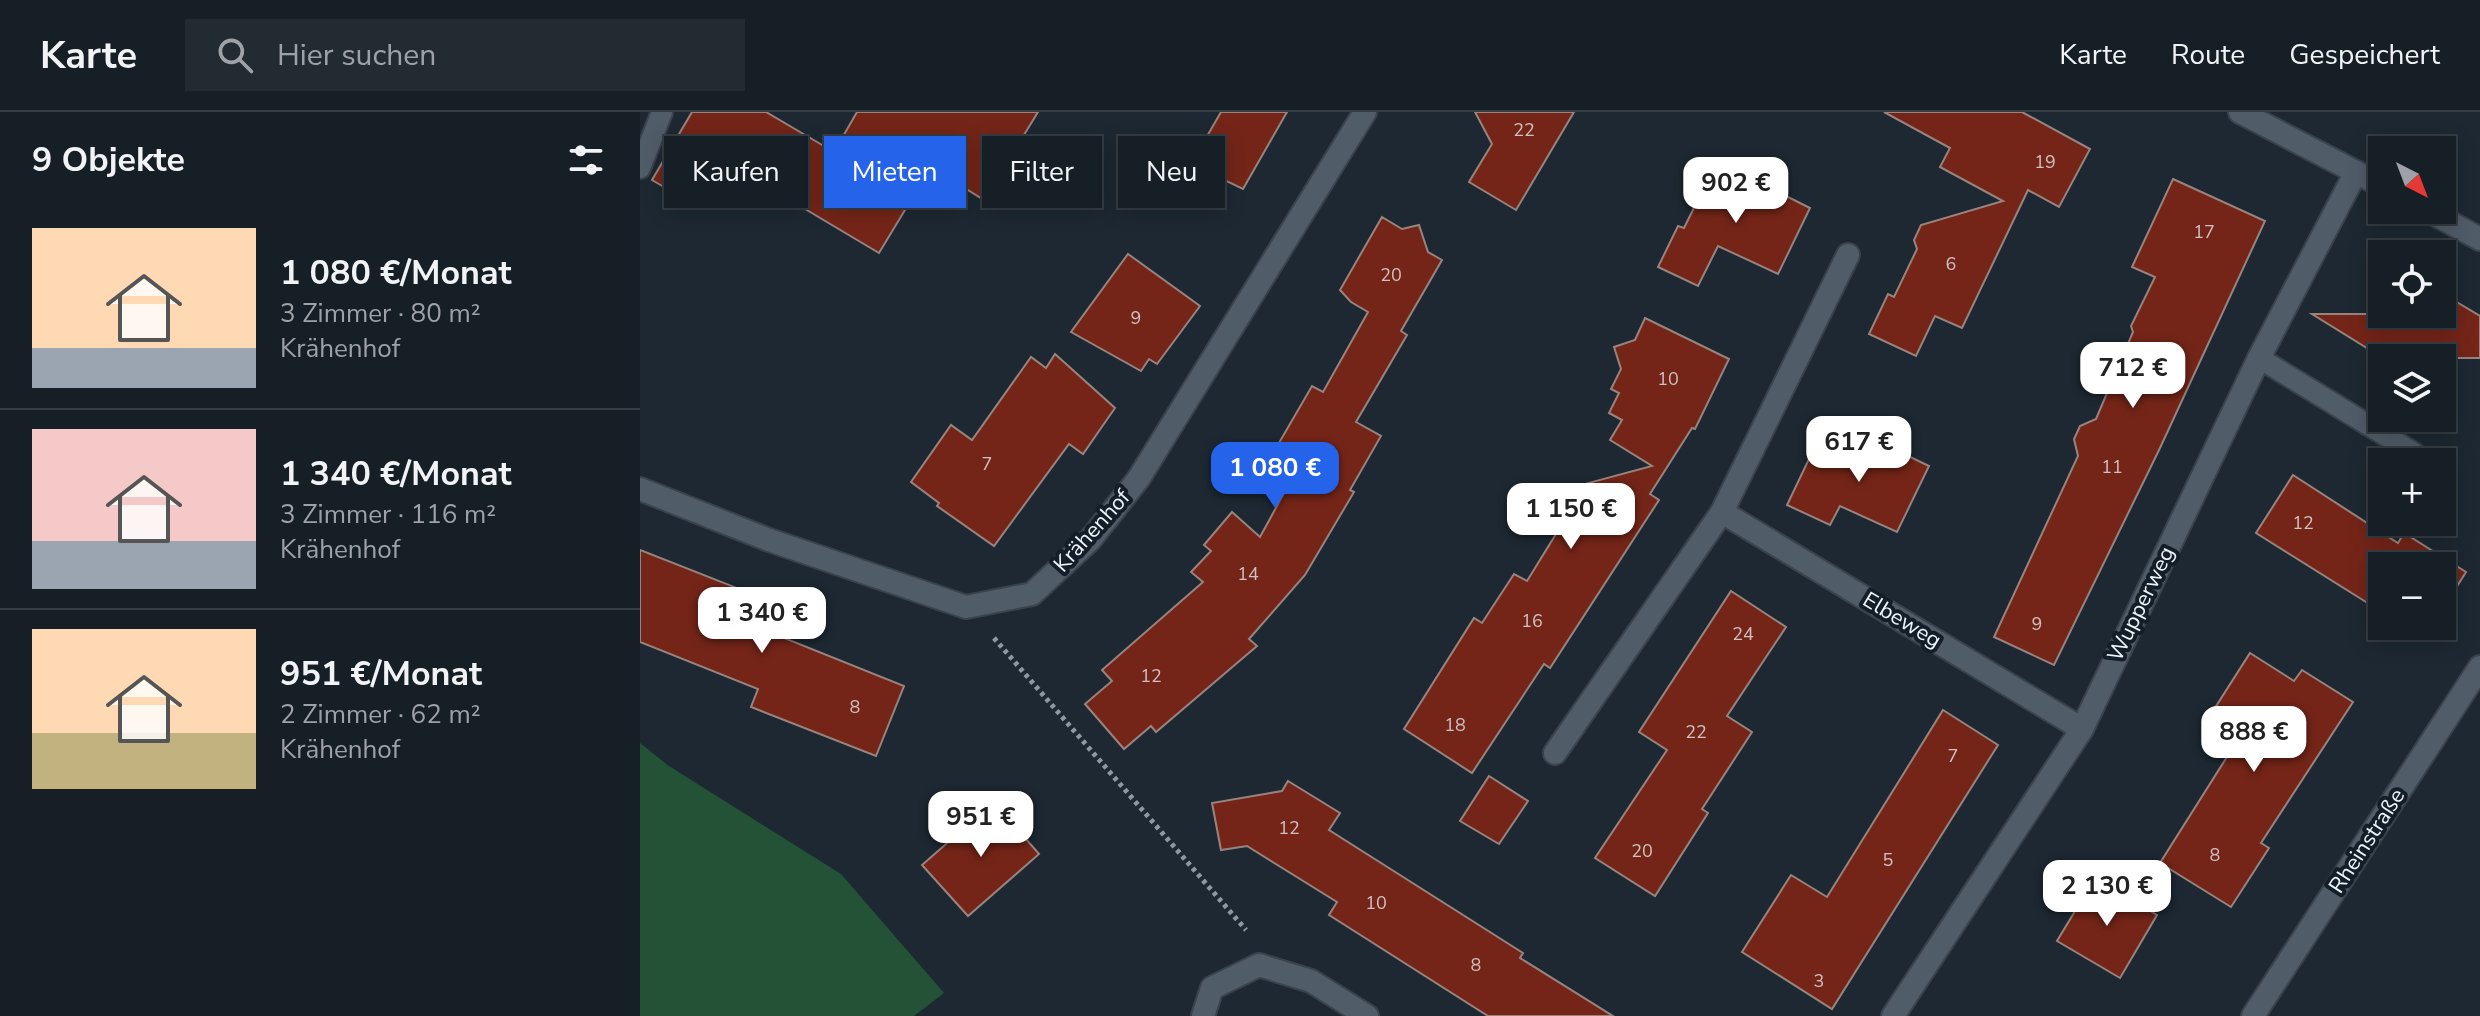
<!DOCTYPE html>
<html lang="de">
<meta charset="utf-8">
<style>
body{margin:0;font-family:"Nunito Sans",sans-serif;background:#232b32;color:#f1f3f6;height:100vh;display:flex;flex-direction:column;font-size:30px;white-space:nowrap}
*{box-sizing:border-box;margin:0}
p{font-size:26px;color:#9ea2a7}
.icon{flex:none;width:44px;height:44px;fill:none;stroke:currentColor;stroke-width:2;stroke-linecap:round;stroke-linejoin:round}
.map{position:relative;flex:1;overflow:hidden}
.drawer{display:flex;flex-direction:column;background:#161e26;width:640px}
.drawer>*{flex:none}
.banner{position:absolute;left:24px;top:24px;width:760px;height:72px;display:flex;gap:16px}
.needle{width:52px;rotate:138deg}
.tools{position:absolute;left:1728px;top:24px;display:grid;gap:16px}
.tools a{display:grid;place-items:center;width:88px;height:88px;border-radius:0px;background:#161e26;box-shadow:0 4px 20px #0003,0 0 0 2px #353c43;font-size:40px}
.price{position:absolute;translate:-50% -68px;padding:0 18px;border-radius:16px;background:#fff;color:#222;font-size:26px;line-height:52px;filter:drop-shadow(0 2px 4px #0008)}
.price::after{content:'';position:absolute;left:50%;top:48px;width:24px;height:18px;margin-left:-12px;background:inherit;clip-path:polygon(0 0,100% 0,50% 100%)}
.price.active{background:#2563eb;color:#fff}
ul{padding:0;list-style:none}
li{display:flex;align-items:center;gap:24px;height:200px;padding:0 32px}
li+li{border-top:2px solid #353c43}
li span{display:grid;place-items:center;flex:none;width:224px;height:160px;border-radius:0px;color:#555}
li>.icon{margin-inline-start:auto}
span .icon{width:96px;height:96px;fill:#fffc;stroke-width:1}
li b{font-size:34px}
h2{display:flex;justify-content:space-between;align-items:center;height:96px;padding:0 32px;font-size:34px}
.chip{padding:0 28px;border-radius:0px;background:#161e26;box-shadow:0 4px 20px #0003,0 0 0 2px #353c43;font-size:28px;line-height:72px}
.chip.active{background:#2563eb;color:#fff}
header{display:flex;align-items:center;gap:48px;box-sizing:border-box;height:112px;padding:0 40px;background:#161e26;border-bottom:2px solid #353c43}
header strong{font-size:38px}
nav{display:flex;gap:44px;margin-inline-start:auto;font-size:28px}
.search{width:560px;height:72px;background:#232b32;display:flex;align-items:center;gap:20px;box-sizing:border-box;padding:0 28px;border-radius:0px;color:#9ea2a7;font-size:30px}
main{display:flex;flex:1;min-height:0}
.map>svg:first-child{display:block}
</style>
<header>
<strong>Karte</strong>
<div class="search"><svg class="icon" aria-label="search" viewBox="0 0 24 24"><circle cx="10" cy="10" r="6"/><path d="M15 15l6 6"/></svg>Hier suchen</div>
<nav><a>Karte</a><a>Route</a><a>Gespeichert</a></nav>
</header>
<main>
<section class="drawer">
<h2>9 Objekte<svg class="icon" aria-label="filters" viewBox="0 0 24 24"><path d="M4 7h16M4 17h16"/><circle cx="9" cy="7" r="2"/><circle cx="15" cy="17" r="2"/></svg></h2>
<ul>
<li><span style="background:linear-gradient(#ffd9b3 75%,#9aa5b1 0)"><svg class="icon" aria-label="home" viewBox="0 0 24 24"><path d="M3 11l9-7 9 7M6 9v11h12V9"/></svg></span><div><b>1 080 €/Monat</b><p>3 Zimmer · 80 m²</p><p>Krähenhof</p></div></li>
<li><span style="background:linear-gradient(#f6c9c9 70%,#9aa5b1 0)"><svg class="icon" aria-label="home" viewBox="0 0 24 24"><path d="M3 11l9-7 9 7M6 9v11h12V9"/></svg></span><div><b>1 340 €/Monat</b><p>3 Zimmer · 116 m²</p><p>Krähenhof</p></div></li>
<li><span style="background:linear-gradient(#ffd9b3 65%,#c2b280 0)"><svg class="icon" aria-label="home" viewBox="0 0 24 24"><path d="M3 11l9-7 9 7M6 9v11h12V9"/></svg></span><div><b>951 €/Monat</b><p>2 Zimmer · 62 m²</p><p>Krähenhof</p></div></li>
</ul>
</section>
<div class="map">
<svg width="1840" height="904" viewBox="0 0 1840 904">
<rect width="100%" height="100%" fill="#1d2832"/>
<path fill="#235237" d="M 0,631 L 29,654 L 201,762 L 304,881 L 274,904 L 0,904 Z"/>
<g fill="#742518" stroke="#97847f" stroke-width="2">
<path d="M 52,0 L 126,0 L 194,40 L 217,0 L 398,0 L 344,88 L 291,55 L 239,141 L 86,50 L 58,95 L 12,68 Z"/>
<path d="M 581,0 L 647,0 L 603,77 L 551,52 Z"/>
<path d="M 835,0 L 934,0 L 876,98 L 829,70 L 852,32 Z"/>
<path d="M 1244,0 L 1382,0 L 1450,37 L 1419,95 L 1388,78 L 1322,216 L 1295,204 L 1276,244 L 1229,222 L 1248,182 L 1254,185 L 1277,137 L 1274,128 L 1281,113 L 1363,89 L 1300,55 L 1310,36 Z"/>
<path d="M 1076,51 L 1100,62 L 1110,58 L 1142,73 L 1146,84 L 1170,96 L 1138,162 L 1078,134 L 1058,174 L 1018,155 L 1038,114 L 1044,116 Z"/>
<path d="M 1533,67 L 1625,109 L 1520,336 L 1414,553 L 1354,525 L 1438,344 L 1434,327 L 1440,314 L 1456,307 L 1493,220 L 1491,214 L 1515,165 L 1492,155 Z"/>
<path d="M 742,105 L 762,117 L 779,113 L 788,140 L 802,148 L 761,219 L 767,223 L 716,310 L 741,324 L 710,378 L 714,380 L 665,463 L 609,527 L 617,534 L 516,620 L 511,614 L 484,637 L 445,592 L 472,569 L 462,558 L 563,470 L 551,460 L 571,439 L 564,433 L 592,400 L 620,425 L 661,350 L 636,336 L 672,274 L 683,280 L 728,200 L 711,190 L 700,178 Z"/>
<path d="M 488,142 L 560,194 L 517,252 L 509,247 L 501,259 L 431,220 Z"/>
<path d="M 1815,189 L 1840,204 L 1840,246 L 1743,246 L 1672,202 L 1807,202 Z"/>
<path d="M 1005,206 L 1089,247 L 1055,317 L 1052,316 L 1010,382 L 1019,388 L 910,556 L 904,552 L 832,661 L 764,617 L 834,506 L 842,511 L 874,462 L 887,469 L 932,396 L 931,389 L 941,373 L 1012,354 L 970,328 L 982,308 L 969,301 L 979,281 L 971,277 L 981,257 L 974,235 L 995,228 Z"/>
<path d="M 415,242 L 475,296 L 443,342 L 429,332 L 354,434 L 297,394 L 299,391 L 271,370 L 311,313 L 332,328 L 391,245 L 406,256 Z"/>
<path d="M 1179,326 L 1223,347 L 1233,327 L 1289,354 L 1257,420 L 1200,394 L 1190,413 L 1147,393 Z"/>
<path d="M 1653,363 L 1758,431 L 1764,421 L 1826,460 L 1802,498 L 1802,454 L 1742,454 L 1742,500 L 1616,421 Z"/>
<path d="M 0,438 L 155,499 L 144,526 L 264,574 L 236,644 L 111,595 L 118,577 L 0,530 Z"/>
<path d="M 1091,479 L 1146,515 L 1087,604 L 1112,620 L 1062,697 L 1068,701 L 1015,784 L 955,746 L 1027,638 L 999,620 Z"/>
<path d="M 1764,514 L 1792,514 L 1784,527 Z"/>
<path d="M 1610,541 L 1654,569 L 1662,558 L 1713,590 L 1621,731 L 1629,736 L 1591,795 L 1520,751 L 1597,629 L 1566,610 Z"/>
<path d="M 1303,598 L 1358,633 L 1192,897 L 1102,840 L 1151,763 L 1187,785 Z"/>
<path d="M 849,664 L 888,689 L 859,732 L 820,709 Z"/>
<path d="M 648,669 L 700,701 L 689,718 L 883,841 L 880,846 L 973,904 L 848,904 L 689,803 L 697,790 L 607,734 L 581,738 L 572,691 L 642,679 Z"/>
<path d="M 354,690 L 399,742 L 328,804 L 282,753 Z"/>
<path d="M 1455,766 L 1517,803 L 1480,866 L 1417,829 Z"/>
</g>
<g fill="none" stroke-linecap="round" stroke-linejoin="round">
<g stroke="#3a424c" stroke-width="24">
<g id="service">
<path d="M 0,56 L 22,0"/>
<path d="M 1619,246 L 1774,341"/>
</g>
</g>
<g stroke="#3a424c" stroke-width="26">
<g id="minor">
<path d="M 1716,60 L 1742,74"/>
<path d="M 1787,98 L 1840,127"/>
<path d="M 0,377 L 129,428 L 326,495 L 392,482 L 450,428 L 499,366 L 725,0"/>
<path d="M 1082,400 L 1442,617"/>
<path d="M 915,641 L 1082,400 L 1208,143"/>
<path d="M 563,904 L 572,876 L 619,853 L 671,869 L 727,904"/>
<path d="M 1253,904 L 1442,617 L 1619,246 L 1716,60 L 1600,0"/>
</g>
</g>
<g stroke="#3a424c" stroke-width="26">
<path id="tertiary" d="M 1613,904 L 1840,555"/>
</g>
<path stroke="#8f98a0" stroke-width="5" stroke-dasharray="4 4" stroke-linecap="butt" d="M 354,526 L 606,818"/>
<use href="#service" stroke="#515c69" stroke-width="20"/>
<use href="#minor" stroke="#515c69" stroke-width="22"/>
<use href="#tertiary" stroke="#515c69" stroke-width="22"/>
</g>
<g text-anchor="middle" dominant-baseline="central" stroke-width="8" stroke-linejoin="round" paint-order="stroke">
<g font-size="18" fill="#cfc0c2">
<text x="884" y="18">22</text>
<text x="1405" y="50">19</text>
<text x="1564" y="120">17</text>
<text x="1311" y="152">6</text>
<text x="751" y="163">20</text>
<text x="496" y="206">9</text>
<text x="1028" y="267">10</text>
<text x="347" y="352">7</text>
<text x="1472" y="355">11</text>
<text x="1663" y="411">12</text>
<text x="608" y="462">14</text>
<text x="892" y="509">16</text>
<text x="1397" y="512">9</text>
<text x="1103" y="522">24</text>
<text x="511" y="564">12</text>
<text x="215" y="595">8</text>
<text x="815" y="613">18</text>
<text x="1056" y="620">22</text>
<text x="1313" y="644">7</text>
<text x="649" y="716">12</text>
<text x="1002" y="739">20</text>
<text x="1575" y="743">8</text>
<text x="1248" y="748">5</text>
<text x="736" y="791">10</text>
<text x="836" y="853">8</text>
<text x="1179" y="869">3</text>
</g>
<g font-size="22" fill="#edf4fb" stroke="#141e28">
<text transform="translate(452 419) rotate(-48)">Krähenhof</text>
<text transform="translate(1501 492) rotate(-64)">Wupperweg</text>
<text transform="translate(1262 508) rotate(31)">Elbeweg</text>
<text transform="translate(1727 729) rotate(-57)">Rheinstraße</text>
</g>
</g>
</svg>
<div class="tools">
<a><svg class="needle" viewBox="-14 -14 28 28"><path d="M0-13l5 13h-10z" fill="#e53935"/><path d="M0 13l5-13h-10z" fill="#9ea2a7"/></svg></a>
<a><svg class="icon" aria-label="locate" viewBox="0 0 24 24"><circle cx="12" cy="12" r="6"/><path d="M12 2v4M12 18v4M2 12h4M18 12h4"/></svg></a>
<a><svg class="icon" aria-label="layers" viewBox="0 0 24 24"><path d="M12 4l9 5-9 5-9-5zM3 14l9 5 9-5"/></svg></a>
<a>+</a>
<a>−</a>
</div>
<b class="price" style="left:1096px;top:113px">902 €</b>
<b class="price" style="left:1493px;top:298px">712 €</b>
<b class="price" style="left:1219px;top:372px">617 €</b>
<b class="price active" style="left:635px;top:398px">1 080 €</b>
<b class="price" style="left:931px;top:439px">1 150 €</b>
<b class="price" style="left:122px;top:543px">1 340 €</b>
<b class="price" style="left:1614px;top:662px">888 €</b>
<b class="price" style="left:341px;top:747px">951 €</b>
<b class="price" style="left:1467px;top:816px">2 130 €</b>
<div class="banner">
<a class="chip">Kaufen</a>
<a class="chip active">Mieten</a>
<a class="chip">Filter</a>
<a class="chip">Neu</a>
</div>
</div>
</main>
